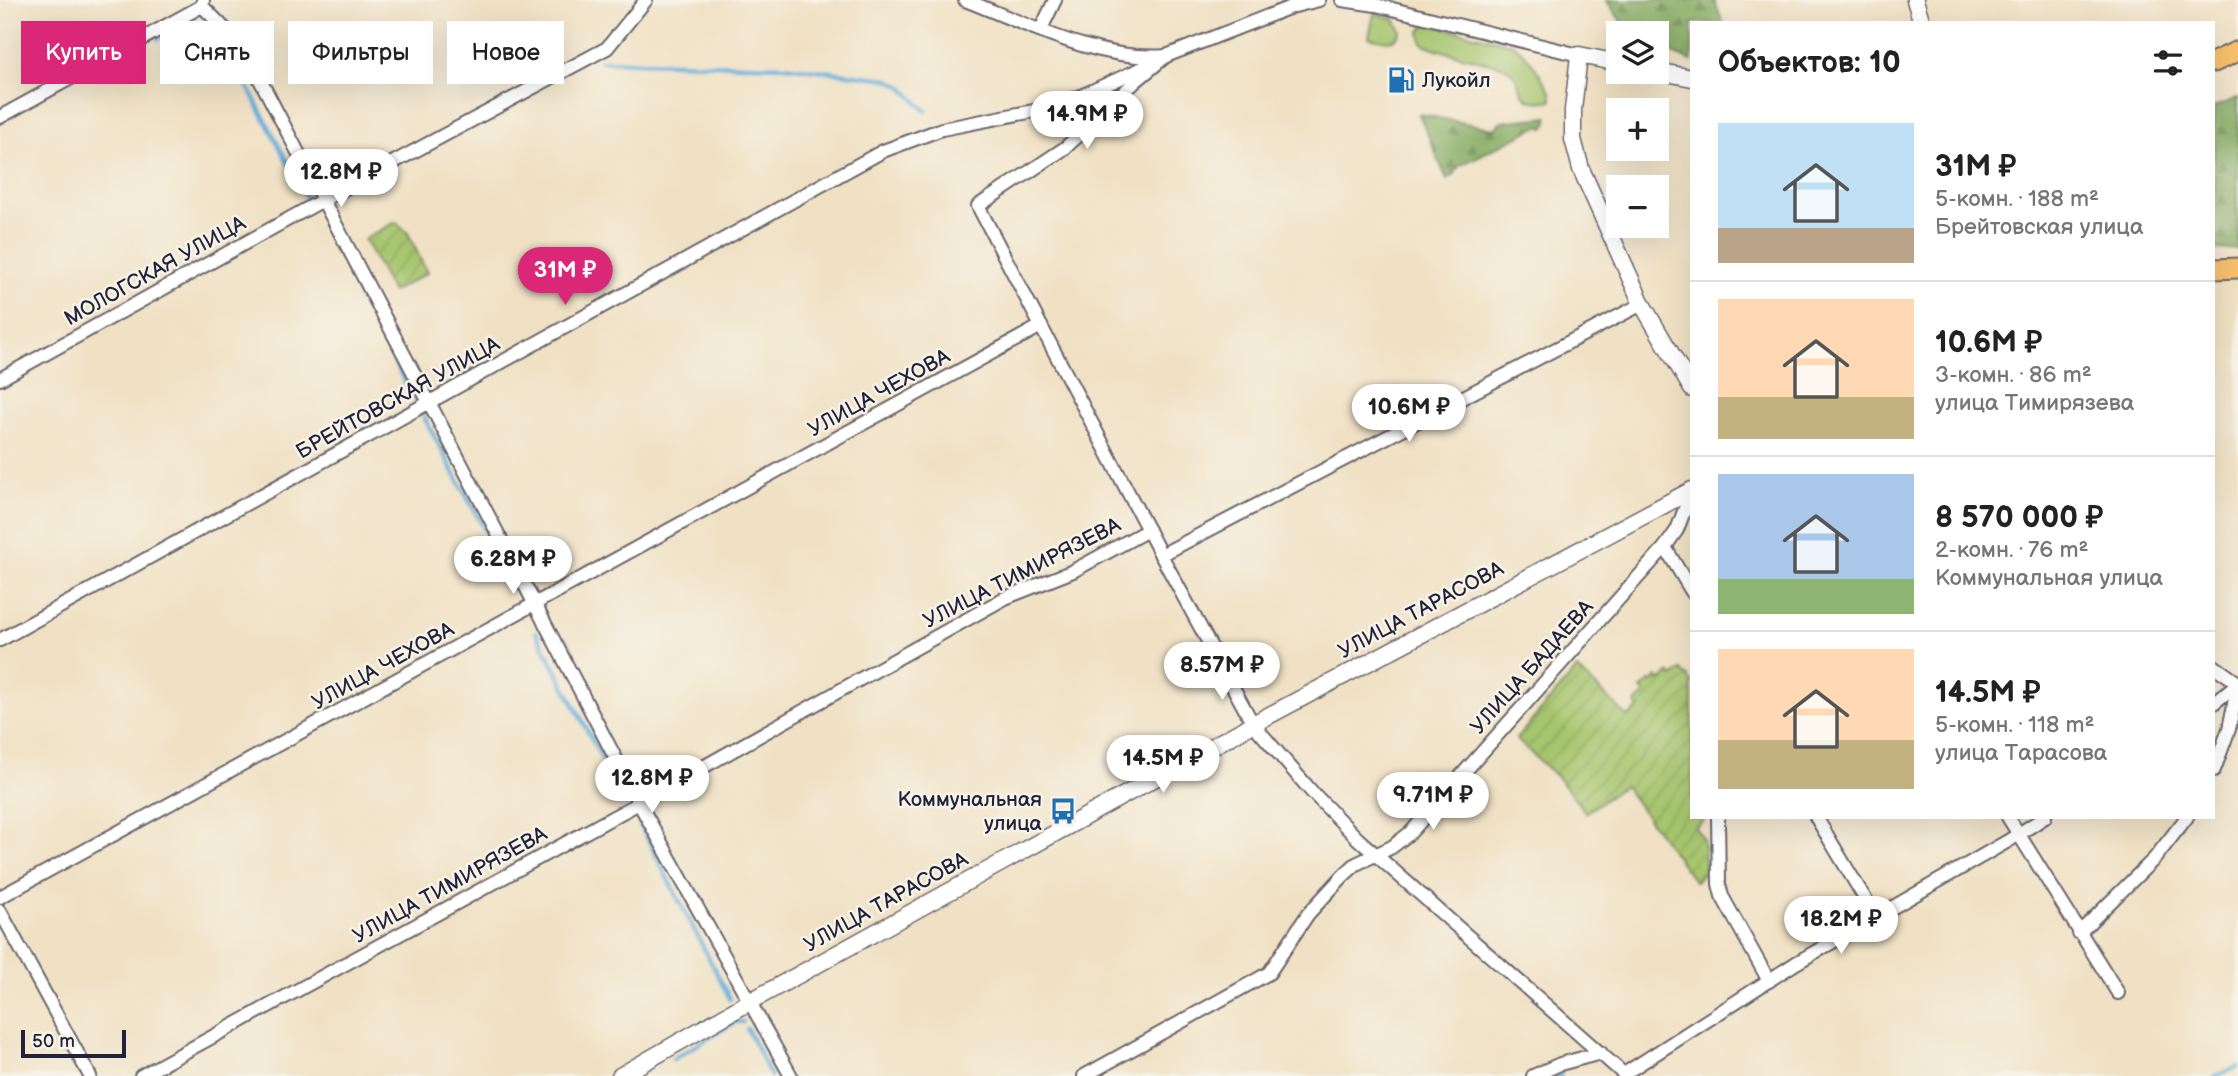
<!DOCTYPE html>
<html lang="ru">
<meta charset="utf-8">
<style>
body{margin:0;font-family:"Balsamiq Sans",sans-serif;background:#f6f6f6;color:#222;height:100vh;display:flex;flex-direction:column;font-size:26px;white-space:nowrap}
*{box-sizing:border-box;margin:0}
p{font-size:23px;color:#767676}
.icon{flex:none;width:38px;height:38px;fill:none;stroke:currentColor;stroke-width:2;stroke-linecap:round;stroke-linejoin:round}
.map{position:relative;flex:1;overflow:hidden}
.details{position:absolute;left:1690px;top:21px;width:525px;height:798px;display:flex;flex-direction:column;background:#fff;border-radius:0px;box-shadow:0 7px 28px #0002}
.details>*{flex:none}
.guide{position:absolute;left:21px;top:21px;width:665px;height:63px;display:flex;gap:14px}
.buttons{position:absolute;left:1606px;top:21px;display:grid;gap:14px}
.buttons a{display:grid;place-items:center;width:63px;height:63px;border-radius:0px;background:#fff;box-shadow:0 7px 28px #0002;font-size:35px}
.scale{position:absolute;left:21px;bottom:18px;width:105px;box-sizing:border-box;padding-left:7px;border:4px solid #22223b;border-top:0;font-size:19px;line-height:24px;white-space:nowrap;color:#22223b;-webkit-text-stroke:5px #f7f3e8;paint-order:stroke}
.price{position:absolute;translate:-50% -60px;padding:0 16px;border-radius:24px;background:#fff;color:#222;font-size:23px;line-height:46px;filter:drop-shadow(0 2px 4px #0008)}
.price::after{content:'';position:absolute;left:50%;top:42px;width:21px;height:16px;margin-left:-10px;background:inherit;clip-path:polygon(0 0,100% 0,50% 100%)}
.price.current{background:#db2777;color:#fff}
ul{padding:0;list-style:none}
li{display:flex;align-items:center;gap:21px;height:175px;padding:0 28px}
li+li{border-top:2px solid #e0e0e0}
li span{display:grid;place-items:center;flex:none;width:196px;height:140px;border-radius:0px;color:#555}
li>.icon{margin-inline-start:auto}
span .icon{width:84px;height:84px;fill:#fffc;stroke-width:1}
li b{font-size:30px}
h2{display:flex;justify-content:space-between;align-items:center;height:84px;padding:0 28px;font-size:30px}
.chip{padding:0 24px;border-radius:0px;background:#fff;box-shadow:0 7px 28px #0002;font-size:24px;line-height:63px}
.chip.current{background:#db2777;color:#fff}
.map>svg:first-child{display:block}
</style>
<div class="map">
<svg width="2238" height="1076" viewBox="0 0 2238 1076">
<defs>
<pattern id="forest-firs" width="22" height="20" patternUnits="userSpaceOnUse" patternTransform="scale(1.75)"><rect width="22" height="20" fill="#84aa60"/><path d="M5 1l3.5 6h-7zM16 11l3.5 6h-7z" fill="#6c8a50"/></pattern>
<pattern id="garden-furrows" width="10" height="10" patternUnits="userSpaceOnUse" patternTransform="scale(1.75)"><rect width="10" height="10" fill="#a6c56d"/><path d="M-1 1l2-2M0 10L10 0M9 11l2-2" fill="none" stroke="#8fa95f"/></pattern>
</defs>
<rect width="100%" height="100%" fill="#f7f3e8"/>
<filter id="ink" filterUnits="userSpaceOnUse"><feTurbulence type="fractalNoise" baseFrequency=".0143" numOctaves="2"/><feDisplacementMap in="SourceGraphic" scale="14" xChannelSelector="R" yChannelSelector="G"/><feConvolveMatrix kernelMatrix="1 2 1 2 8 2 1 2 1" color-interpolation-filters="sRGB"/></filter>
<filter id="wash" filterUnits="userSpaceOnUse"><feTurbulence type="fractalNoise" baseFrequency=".00686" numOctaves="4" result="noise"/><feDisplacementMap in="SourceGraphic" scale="28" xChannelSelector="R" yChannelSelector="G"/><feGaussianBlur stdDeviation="1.57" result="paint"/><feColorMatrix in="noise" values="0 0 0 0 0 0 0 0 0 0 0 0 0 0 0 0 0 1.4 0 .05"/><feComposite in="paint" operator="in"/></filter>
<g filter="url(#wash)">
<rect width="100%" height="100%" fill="#f0e1c4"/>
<g fill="#a6c56d" stroke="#647454" stroke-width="2">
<path d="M 1374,13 L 1395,19 L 1401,31 C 1394,46 1382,40 1369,37 Z"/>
<path d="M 1427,24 L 1513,44 L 1525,54 L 1537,70 L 1551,93 L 1552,100 C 1512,108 1527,82 1508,69 C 1502,65 1493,64 1486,62 C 1466,56 1441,53 1422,43 L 1420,31 Z"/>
</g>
<g fill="url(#forest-firs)" stroke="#53664e" stroke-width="2">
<path d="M 1606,0 L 1714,0 L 1723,23 L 1692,23 L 1692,61 L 1657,47 L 1657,33 L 1631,33 L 1628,31 Z"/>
<path d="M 2238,98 L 2238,249 L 2214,250 L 2214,107 Z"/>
<path d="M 1419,114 L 1495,129 L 1500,122 L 1548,117 L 1548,123 L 1544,128 L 1538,126 L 1459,166 L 1454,175 L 1447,180 Z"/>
</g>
<g fill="url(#garden-furrows)" stroke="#647454" stroke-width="2">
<path d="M 396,222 L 408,233 L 427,273 L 392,292 L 364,239 Z"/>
<path d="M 1577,669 L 1628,717 L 1639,708 L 1635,703 L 1645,694 L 1641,689 L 1650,681 L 1652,682 L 1657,677 L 1660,681 L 1669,673 L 1673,677 L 1681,670 L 1692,682 L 1692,817 L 1707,817 L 1695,828 L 1703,838 L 1706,871 L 1695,882 L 1624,786 L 1586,813 L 1558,778 L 1516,739 Z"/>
</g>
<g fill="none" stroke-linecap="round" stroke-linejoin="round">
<g stroke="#62acda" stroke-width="4.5">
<path d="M 158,39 L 176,29 L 205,26 L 222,38 L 307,199"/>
<path d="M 601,61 L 785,66 L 887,79 L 901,86 L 926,111"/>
<path d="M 324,223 L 334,239 L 370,317 L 414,399"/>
<path d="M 424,417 L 521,597"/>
<path d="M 536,632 L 623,799"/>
<path d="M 639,823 L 730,999"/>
<path d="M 747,1029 L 771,1076"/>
<path d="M 673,1059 L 736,1022 L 743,1022"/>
<path d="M 1552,1076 L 1561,1076"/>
<path d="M 2215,1076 L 2238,1067"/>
</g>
</g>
</g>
<g filter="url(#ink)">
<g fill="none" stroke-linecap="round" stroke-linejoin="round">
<g stroke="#6a656b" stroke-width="16">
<g id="minor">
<path d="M 965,0 C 1027,24 1099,62 1166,56 L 1291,7 L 1319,0"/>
<path d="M 1342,0 L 1376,5 L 1579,55"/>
<path d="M 202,6 L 230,34 L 257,74 L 639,803 L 791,1076"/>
<path d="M 1041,29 L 1055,0"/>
<path d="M 1166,56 L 1136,81 L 1065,148 L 978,206 L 1161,555 L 1253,724 L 1312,792 L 1358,839 L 1626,1076"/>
<path d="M 0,117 L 202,6 L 203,0"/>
<path d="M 0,379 L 323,200 L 607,48 L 646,0"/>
<path d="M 1665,547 L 1692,592"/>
<path d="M 1161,555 L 1642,304"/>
<path d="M 0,640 L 883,151 L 942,129 L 1059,106 L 1147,66"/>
<path d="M 2214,666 L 2238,683"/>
<path d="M 2214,703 L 2238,683"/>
<path d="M 2214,770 L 2229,729 L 2238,684"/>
<path d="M 1718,817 L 1719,884 L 1722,896 L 1769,981"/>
<path d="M 1816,817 L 1876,917"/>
<path d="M 2008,817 L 2118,993"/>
<path d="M 0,897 L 1041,326"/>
<path d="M 0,911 L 90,1076"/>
<path d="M 2079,933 L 2155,858 L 2187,817"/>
<path d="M 1624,1074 L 1796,963 L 2008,841 L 2045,817"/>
<path d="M 141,1076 L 639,803 L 1005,598 L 1073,571 L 1148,530"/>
<path d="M 1084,1076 L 1269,973 L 1308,914 L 1343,876 L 1356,864 L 1392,847 L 1411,832 L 1665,547 L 1677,530 L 1692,490"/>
<path d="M 1533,1076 L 1560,1064 L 1601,1053"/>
</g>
</g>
<g stroke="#6a656b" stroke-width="19">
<g id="tertiary">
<path d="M 1915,0 L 1922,23"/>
<path d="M 1619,63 L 1579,55 L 1573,110 L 1573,139 L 1581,169 L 1642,304 L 1692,389"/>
<path d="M 1657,71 L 1692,78"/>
<path d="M 620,1076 L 751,1001 L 1253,724 L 1692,490"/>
</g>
</g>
<g stroke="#6a656b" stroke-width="23">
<g id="primary">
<path d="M 2214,62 L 2238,51"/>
<path d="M 2214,269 L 2238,268"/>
</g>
</g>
<use href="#minor" stroke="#fff" stroke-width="12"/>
<use href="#tertiary" stroke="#fff" stroke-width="16"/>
<use href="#primary" stroke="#f7c06c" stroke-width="19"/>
</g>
</g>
<defs>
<g id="fuel-bare" transform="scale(2.1)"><path d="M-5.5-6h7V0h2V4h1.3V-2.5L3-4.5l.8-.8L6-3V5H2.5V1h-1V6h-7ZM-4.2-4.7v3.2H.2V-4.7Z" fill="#1f6fb2" stroke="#f7f3e8" stroke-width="2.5" paint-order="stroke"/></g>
<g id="bus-bare" transform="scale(2.1)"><path d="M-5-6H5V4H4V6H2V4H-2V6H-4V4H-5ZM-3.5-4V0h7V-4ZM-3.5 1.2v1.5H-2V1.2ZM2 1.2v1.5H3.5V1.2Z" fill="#1f6fb2" stroke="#f7f3e8" stroke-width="2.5" paint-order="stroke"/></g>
</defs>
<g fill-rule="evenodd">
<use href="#fuel-bare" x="1401" y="80"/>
<use href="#bus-bare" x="1063" y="811"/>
</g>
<g text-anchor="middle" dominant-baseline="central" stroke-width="5" stroke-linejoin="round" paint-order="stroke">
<g font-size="21" fill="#22223b" stroke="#f7f3e8" text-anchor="start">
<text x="1422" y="80">Лукойл</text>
<text x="1042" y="799" text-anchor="end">Коммунальная<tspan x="1042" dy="24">улица</tspan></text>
</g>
<g font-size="21" fill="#22223b" stroke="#f7f3e8">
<text transform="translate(155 271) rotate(-29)">МОЛОГСКАЯ УЛИЦА</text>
<text transform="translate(879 393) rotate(-29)">УЛИЦА ЧЕХОВА</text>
<text transform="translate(398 398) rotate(-29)">БРЕЙТОВСКАЯ УЛИЦА</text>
<text transform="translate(1022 573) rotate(-27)">УЛИЦА ТИМИРЯЗЕВА</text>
<text transform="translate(1421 610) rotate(-28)">УЛИЦА ТАРАСОВА</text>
<text transform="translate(383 666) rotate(-29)">УЛИЦА ЧЕХОВА</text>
<text transform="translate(1532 667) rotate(-48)">УЛИЦА БАДАЕВА</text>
<text transform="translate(450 885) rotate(-29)">УЛИЦА ТИМИРЯЗЕВА</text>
<text transform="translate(886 902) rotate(-29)">УЛИЦА ТАРАСОВА</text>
</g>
</g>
</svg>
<div class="buttons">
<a><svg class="icon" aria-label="layers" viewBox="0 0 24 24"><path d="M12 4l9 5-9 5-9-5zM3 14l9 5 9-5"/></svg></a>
<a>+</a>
<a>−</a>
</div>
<div class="scale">50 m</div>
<b class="price" style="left:1087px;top:151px">14.9M ₽</b>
<b class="price" style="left:341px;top:209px">12.8M ₽</b>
<b class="price current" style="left:565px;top:307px">31M ₽</b>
<b class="price" style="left:1409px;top:444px">10.6M ₽</b>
<b class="price" style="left:513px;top:596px">6.28M ₽</b>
<b class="price" style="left:1222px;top:702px">8.57M ₽</b>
<b class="price" style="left:1163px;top:795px">14.5M ₽</b>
<b class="price" style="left:652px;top:815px">12.8M ₽</b>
<b class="price" style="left:1433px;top:832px">9.71M ₽</b>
<b class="price" style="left:1841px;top:956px">18.2M ₽</b>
<div class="guide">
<a class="chip current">Купить</a>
<a class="chip">Снять</a>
<a class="chip">Фильтры</a>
<a class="chip">Новое</a>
</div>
<section class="details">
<h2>Объектов: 10<svg class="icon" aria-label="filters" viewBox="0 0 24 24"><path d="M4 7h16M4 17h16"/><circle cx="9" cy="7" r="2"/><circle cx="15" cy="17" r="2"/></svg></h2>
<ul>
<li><span style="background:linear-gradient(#bfe0f5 75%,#b9a48a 0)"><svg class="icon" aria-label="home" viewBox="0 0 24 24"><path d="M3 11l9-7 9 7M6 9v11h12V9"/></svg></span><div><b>31M ₽</b><p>5-комн. · 188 m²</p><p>Брейтовская улица</p></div></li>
<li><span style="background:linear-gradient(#ffd9b3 70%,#c2b280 0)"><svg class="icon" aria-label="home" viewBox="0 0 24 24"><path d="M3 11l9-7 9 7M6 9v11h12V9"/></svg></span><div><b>10.6M ₽</b><p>3-комн. · 86 m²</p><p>улица Тимирязева</p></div></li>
<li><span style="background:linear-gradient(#a9c7e8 75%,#8fb573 0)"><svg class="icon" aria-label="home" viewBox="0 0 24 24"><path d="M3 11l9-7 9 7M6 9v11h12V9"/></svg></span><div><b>8 570 000 ₽</b><p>2-комн. · 76 m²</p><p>Коммунальная улица</p></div></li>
<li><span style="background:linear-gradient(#ffd9b3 65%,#c2b280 0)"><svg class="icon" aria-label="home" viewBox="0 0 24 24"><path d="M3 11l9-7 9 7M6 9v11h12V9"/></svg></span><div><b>14.5M ₽</b><p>5-комн. · 118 m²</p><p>улица Тарасова</p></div></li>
</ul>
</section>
</div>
